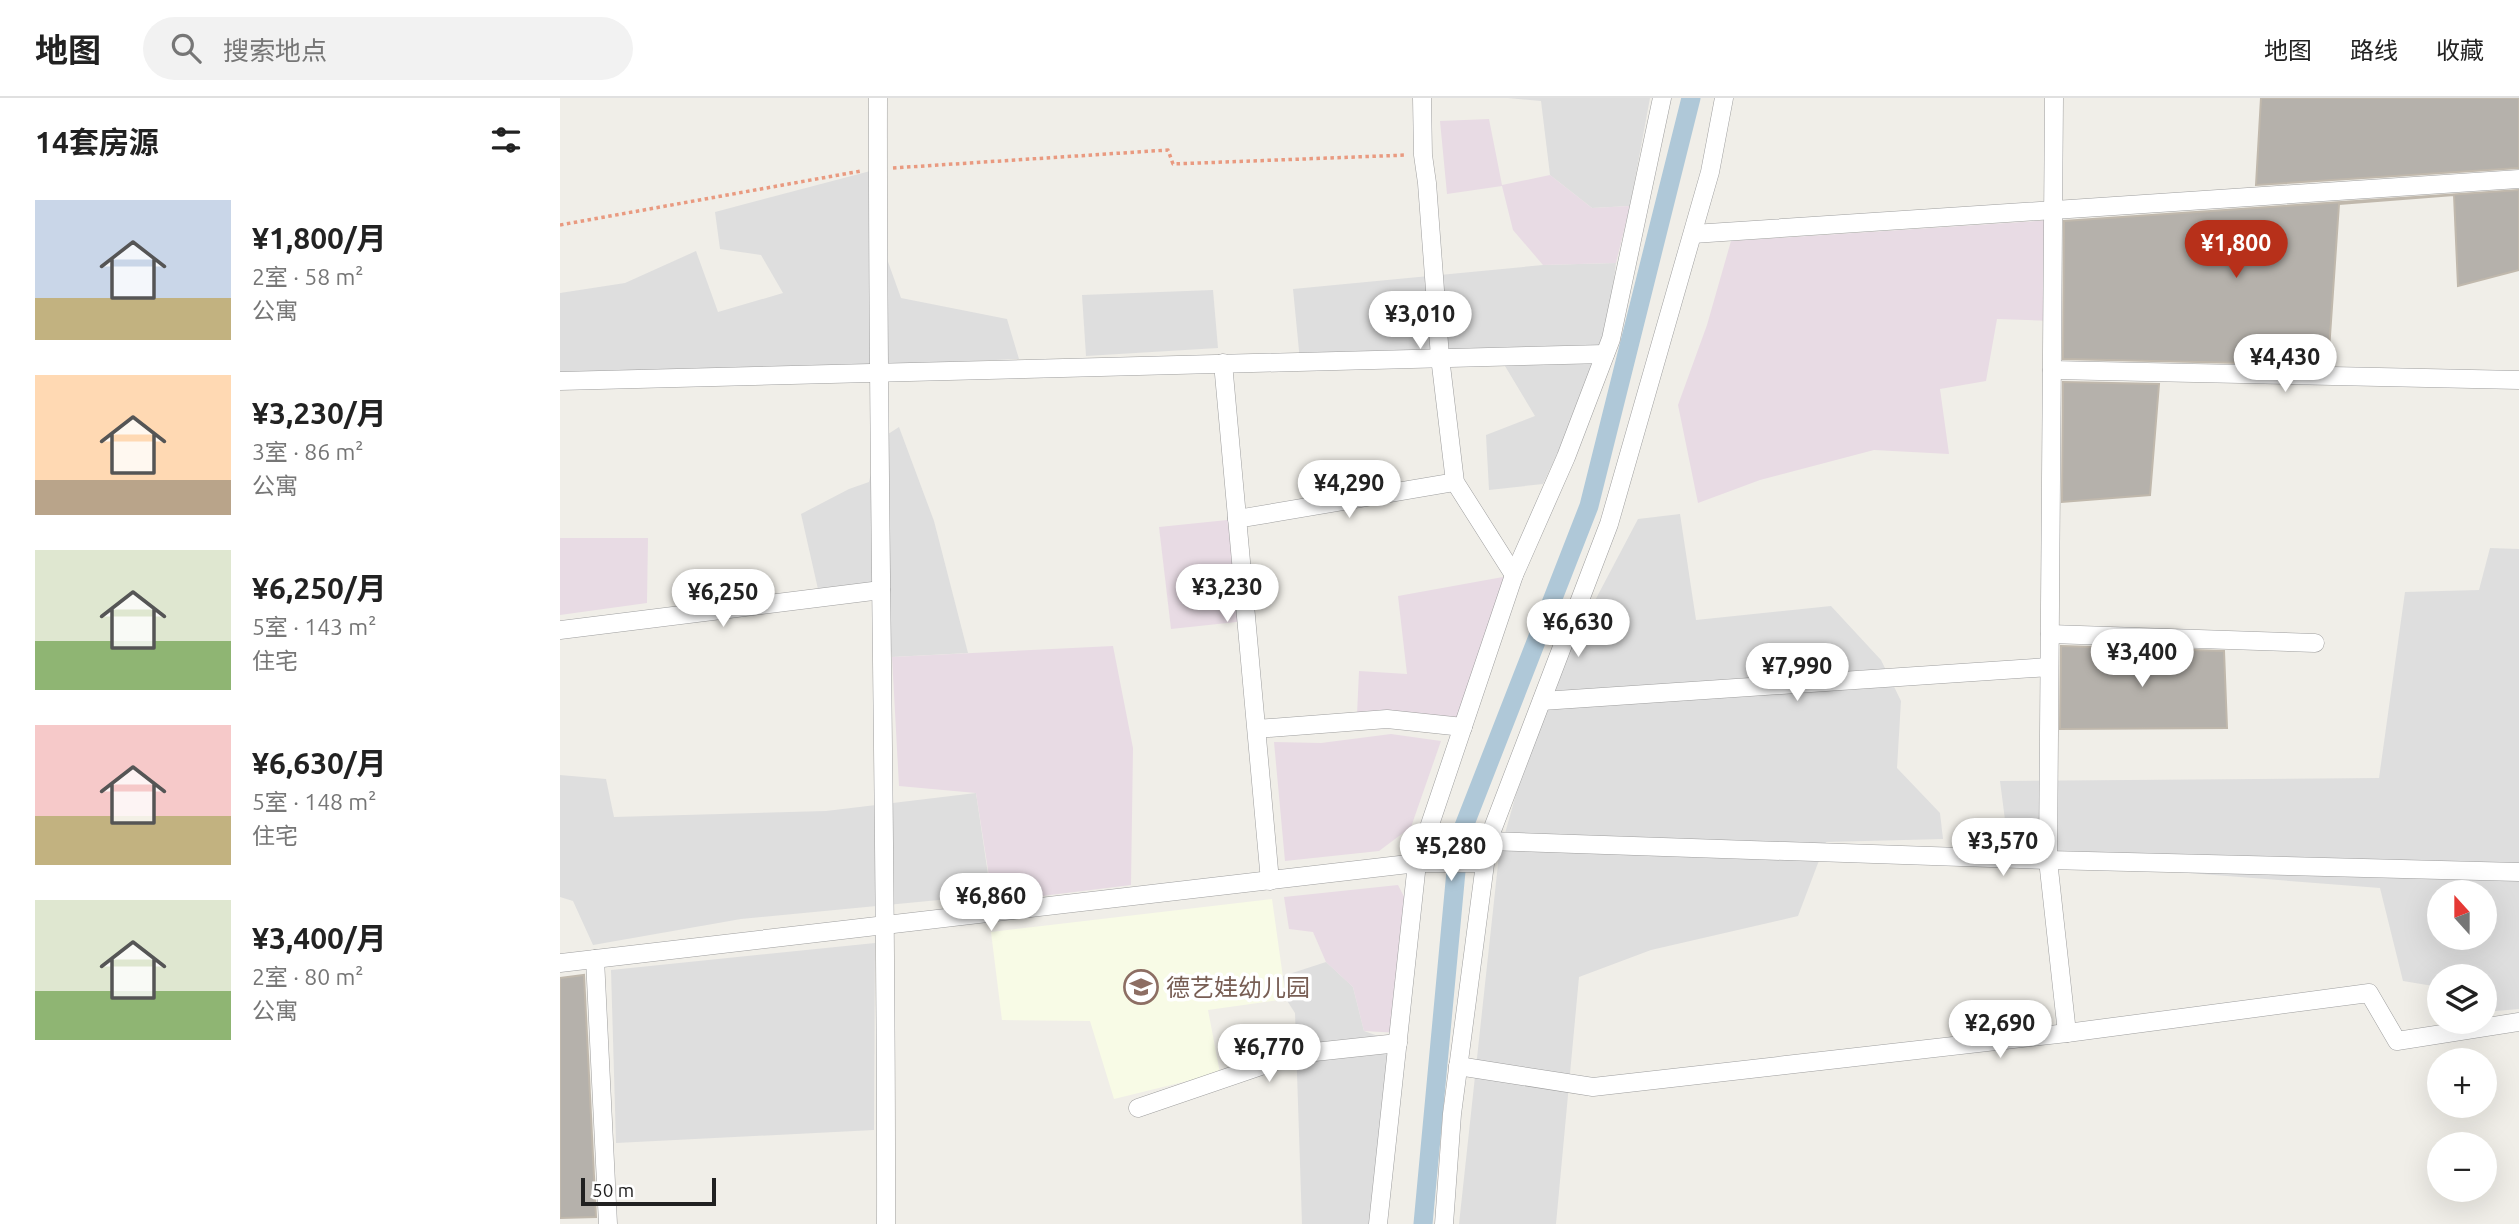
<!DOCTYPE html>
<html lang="zh">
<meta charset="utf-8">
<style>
body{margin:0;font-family:Ubuntu,"Noto Sans SC",sans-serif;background:#f2f2f2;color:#222;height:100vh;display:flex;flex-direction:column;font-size:26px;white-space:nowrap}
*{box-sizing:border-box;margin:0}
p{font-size:23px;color:#767676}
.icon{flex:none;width:38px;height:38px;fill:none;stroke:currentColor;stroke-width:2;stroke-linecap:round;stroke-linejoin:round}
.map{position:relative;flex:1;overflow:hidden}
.drawer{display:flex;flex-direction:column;background:#fff;width:560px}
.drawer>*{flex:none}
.needle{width:46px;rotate:339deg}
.buttons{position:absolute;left:1867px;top:782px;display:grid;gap:14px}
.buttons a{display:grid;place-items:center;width:70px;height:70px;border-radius:50%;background:#fff;box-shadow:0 7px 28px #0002;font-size:35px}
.scale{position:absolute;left:21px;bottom:18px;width:135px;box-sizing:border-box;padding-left:7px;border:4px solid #212121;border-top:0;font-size:19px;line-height:24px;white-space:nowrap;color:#212121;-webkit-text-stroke:5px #fff;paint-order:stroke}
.price{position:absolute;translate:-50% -60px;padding:0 16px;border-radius:24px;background:#fff;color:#222;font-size:23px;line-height:46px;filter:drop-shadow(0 2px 4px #0008)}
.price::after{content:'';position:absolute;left:50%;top:42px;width:21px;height:16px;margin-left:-10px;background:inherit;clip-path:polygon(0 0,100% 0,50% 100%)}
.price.selected{background:#b7301a;color:#fff}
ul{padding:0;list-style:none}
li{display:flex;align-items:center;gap:21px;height:175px;padding:0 35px}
li span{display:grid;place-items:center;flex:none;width:196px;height:140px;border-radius:0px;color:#555}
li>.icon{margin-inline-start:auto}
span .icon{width:84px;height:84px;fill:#fffc;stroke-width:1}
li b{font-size:30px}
h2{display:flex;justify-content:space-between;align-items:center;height:84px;padding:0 35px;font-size:30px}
header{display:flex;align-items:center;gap:42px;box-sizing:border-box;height:98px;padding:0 35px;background:#fff;border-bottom:2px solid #e0e0e0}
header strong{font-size:33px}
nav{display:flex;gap:38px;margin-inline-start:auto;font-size:24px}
.search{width:490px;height:63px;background:#f2f2f2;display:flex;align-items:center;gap:18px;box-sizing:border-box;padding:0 24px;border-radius:38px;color:#767676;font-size:26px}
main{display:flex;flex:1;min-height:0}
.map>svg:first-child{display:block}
</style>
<header>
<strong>地图</strong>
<div class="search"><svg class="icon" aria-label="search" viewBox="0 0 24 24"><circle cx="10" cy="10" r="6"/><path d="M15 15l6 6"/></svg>搜索地点</div>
<nav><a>地图</a><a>路线</a><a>收藏</a></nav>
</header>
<main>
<section class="drawer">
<h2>14套房源<svg class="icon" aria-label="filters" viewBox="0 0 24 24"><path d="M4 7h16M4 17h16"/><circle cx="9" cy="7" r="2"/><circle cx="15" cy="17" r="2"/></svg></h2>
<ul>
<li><span style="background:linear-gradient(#c9d6e8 70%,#c2b280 0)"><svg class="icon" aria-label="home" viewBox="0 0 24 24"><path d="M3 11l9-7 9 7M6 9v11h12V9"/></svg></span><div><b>¥1,800/月</b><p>2室 · 58 m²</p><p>公寓</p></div></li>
<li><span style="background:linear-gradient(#ffd9b3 75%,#b9a48a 0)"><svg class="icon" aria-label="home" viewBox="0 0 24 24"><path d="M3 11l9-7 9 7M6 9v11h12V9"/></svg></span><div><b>¥3,230/月</b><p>3室 · 86 m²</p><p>公寓</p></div></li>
<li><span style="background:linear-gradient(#dfe7d0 65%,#8fb573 0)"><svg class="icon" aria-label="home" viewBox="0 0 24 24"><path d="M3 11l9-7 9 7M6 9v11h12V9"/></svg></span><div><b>¥6,250/月</b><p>5室 · 143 m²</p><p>住宅</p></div></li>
<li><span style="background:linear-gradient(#f6c9c9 65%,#c2b280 0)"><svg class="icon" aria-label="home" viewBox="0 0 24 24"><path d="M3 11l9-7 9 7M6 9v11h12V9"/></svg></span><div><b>¥6,630/月</b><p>5室 · 148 m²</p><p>住宅</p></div></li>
<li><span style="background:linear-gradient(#dfe7d0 65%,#8fb573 0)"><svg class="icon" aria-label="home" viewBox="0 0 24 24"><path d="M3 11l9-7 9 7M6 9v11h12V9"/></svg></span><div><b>¥3,400/月</b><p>2室 · 80 m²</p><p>公寓</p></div></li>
</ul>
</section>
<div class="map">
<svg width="1959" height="1126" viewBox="0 0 1959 1126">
<rect width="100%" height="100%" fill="#f0eee8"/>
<g fill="#dedede" fill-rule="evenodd">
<path d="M 948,0 L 1090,0 L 1070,108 L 1032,110 L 990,77 L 981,3 Z"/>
<path d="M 318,71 L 318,136 L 341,200 L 447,221 L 459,261 L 0,281 L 0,195 L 65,185 L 136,153 L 158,214 L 223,195 L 201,157 L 160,151 L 155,114 Z"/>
<path d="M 1056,165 L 1045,256 L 983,386 L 929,392 L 926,337 L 975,318 L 939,258 L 740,263 L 733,191 L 983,167 Z"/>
<path d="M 653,192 L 658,250 L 526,258 L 522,197 Z"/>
<path d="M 339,329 L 374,423 L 408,555 L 332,559 L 321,493 L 260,500 L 241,416 L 289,391 L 309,384 L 319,342 Z"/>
<path d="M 1120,416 L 1136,522 L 1271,508 L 1321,562 L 1341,603 L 1337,670 L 1380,715 L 1383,741 L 1266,744 L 1238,818 L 1091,852 L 1019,879 L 996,1126 L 899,1126 L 939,757 L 982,603 L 1078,421 Z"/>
<path d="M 1930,450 L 1959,451 L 1959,911 L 1925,914 L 1925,878 L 1880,878 L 1879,889 L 1843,883 L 1820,790 L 1450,761 L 1440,683 L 1819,680 L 1845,494 L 1919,492 ZM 1880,794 L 1925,794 L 1925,840 L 1880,840 Z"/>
<path d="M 0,677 L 46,681 L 54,719 L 266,713 L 416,695 L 431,797 L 181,821 L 33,847 L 13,803 L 0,799 Z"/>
<path d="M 315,845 L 314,1032 L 56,1045 L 51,872 Z"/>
<path d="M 766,864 L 793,889 L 804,933 L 838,945 L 815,1126 L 742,1126 L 735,915 L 726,901 L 723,878 Z"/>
</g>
<g fill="#e8dbe4">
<path d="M 929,21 L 942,87 L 990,77 L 1032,110 L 1070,108 L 1056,165 L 983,167 L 953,132 L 942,88 L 887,96 L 880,23 Z"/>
<path d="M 1493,122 L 1492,223 L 1437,221 L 1426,283 L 1380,291 L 1389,356 L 1314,352 L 1200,382 L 1138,405 L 1118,307 L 1147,227 L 1171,143 Z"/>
<path d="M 677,421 L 686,523 L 611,531 L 599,429 Z"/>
<path d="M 0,440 L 88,440 L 87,505 L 0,517 Z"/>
<path d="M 954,477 L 903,629 L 797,617 L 799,573 L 847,576 L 838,498 Z"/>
<path d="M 553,548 L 573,650 L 571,787 L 433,804 L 416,695 L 339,688 L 332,559 Z"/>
<path d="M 831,636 L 881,643 L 851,729 L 819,753 L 725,763 L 714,644 L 761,645 Z"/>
<path d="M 838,787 L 852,814 L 839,935 L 804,933 L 793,889 L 766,864 L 753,834 L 729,831 L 724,799 Z"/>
</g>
<path fill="#f8fbe6" d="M 712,801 L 726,901 L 648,912 L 660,975 L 554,1001 L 530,923 L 442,922 L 431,834 Z"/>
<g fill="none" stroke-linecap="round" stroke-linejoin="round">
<path stroke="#afc8d8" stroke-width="19" d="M 863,1126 L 899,741 L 1029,408 L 1131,0"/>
</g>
<g fill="#b5b1ab" stroke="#c0b8ac" stroke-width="2">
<path d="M 1701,0 L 1959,0 L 1959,70 L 1696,87 Z"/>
<path d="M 1959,92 L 1959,172 L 1898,188 L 1894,97 L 1779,106 L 1768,267 L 1503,261 L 1504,123 Z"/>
<path d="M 1503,284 L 1599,286 L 1590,397 L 1502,404 Z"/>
<path d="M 1501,548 L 1664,553 L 1667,630 L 1500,631 Z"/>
<path d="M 24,877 L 36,1119 L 0,1120 L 0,880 Z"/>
</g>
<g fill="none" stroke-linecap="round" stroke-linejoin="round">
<g stroke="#9e9e9e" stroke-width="19">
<g id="minor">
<path d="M 318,0 C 317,375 327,751 326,1126"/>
<path d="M 862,0 L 863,57 L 867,85 L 880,259 L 895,384 L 954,477"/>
<path d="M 1494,0 L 1488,762 L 1507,935"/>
<path d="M 1133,136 L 1959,81"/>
<path d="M 663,265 L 710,783"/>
<path d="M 1492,272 L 1959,282"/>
<path d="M 0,283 L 1045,256"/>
<path d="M 677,421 L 895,384"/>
<path d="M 0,532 L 321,492"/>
<path d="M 1490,536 L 1755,545"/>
<path d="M 982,603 L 1489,569"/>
<path d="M 697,631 L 827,621 L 903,629"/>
<path d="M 928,743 L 1488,762 L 1959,774"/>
<path d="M 35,861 L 48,1126"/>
<path d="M 0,865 L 857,765 L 924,765"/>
<path d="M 898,968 L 1033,989 L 1507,935 L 1809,895 L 1837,943 L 1959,924"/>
<path d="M 578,1010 L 736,956 L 838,945"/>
<path d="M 818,1126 L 857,765 L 954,477 L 1006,359 L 1051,241 L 1102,0"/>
<path d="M 884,1126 L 892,1016 L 928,743 L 1049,426 L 1150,74 L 1164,0"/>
</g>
</g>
<g stroke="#e99a80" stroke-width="3.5" stroke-dasharray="3.5 3.5" stroke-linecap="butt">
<path d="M 333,70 L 608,52 L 613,66 L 847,57"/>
<path d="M 0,127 L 301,73"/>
</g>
<use href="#minor" stroke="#fff" stroke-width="18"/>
</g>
<defs>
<g id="school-ring" transform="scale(1.75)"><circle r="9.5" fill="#fff" stroke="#8d6e63" stroke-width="1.5"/><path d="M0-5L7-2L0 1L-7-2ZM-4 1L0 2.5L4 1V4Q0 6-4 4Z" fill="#8d6e63"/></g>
</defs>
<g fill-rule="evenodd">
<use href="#school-ring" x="581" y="889"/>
</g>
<g text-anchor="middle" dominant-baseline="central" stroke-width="7" stroke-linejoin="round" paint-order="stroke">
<g font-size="24" fill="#785e54" stroke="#fff" text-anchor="start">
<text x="606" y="889">德艺娃幼儿园</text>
</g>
</g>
</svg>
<div class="buttons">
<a><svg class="needle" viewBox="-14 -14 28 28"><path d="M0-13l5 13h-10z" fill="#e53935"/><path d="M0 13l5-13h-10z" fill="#767676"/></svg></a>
<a><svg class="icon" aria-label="layers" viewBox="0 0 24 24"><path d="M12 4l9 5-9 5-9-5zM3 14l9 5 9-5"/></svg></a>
<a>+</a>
<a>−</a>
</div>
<div class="scale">50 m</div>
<b class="price selected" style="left:1676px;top:182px">¥1,800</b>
<b class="price" style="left:860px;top:253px">¥3,010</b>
<b class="price" style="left:1725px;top:296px">¥4,430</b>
<b class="price" style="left:789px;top:422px">¥4,290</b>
<b class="price" style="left:667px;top:526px">¥3,230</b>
<b class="price" style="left:163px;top:531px">¥6,250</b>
<b class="price" style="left:1018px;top:561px">¥6,630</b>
<b class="price" style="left:1582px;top:591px">¥3,400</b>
<b class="price" style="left:1237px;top:605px">¥7,990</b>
<b class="price" style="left:1443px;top:780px">¥3,570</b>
<b class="price" style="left:891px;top:785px">¥5,280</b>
<b class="price" style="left:431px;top:835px">¥6,860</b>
<b class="price" style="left:1440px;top:962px">¥2,690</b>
<b class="price" style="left:709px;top:986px">¥6,770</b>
</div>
</main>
